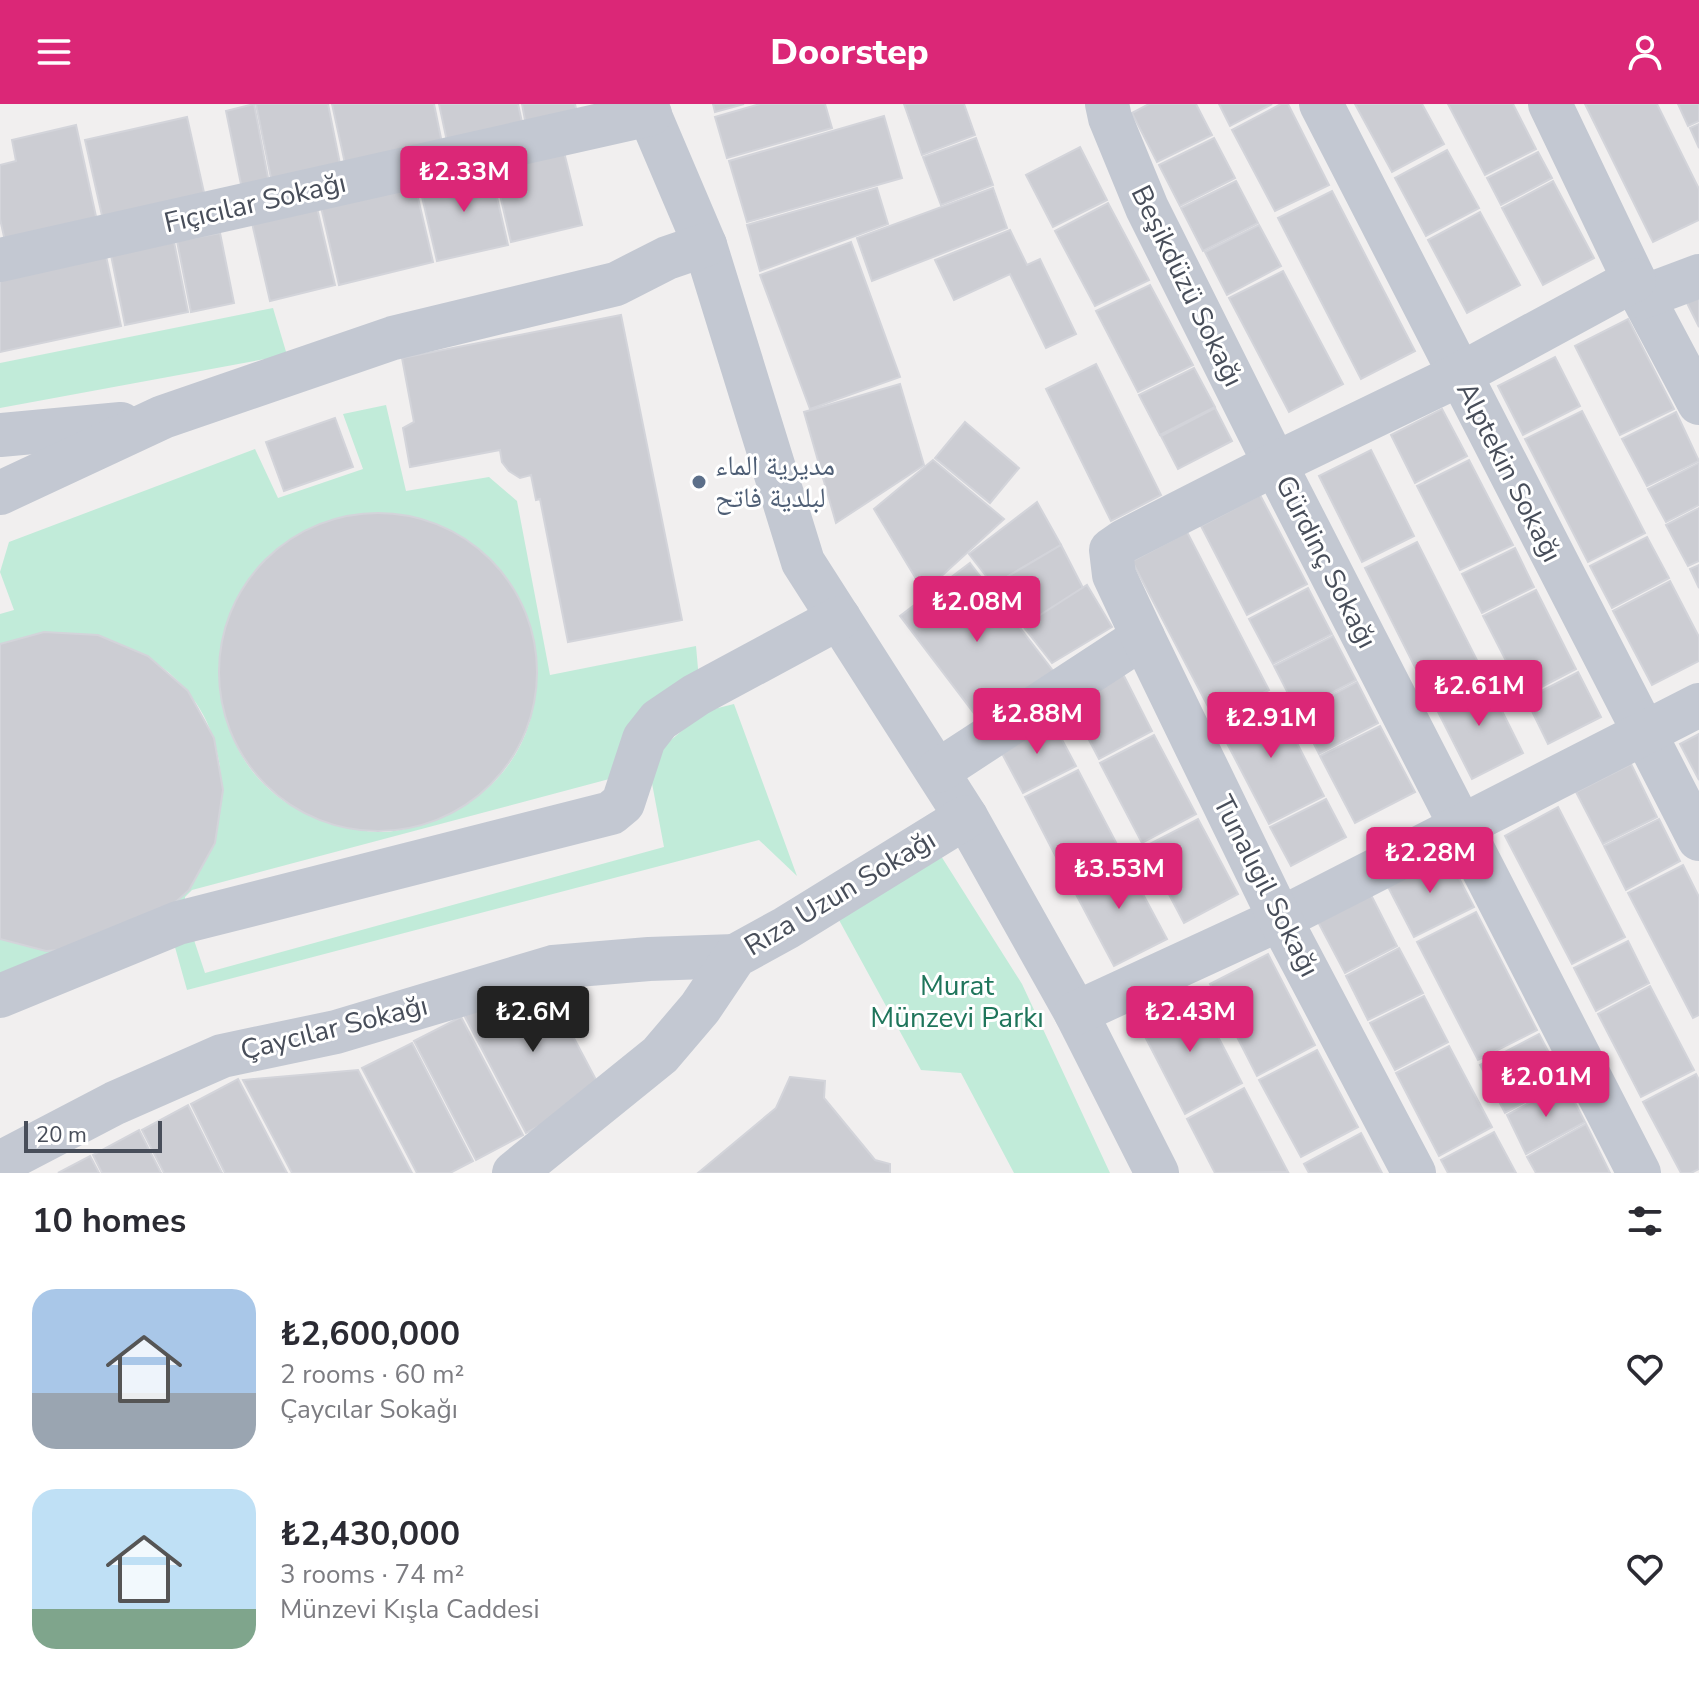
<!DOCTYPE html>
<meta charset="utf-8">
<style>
body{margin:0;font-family:"Nunito Sans","Noto Naskh Arabic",sans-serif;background:#f7f7f7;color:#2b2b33;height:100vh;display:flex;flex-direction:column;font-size:30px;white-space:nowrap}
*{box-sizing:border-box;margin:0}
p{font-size:26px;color:#7c7c81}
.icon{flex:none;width:44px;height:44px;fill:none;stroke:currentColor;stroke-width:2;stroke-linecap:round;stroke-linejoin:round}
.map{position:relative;height:1069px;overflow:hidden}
.drawer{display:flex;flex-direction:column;background:#fff;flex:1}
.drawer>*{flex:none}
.scale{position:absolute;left:24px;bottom:20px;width:138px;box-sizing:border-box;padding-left:8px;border:4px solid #484e5a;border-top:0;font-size:22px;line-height:28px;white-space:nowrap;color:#484e5a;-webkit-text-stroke:6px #fff;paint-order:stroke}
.price{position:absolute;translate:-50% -68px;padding:0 18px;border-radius:8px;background:#db2777;color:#fff;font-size:26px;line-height:52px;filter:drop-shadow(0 2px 4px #0008)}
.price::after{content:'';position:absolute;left:50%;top:48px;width:24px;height:18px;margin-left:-12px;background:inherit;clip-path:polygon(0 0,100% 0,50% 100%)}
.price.on{background:#222;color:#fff}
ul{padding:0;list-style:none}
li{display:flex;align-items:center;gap:24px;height:200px;padding:0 32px}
li span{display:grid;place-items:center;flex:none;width:224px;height:160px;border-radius:24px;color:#555}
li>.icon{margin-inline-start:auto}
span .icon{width:96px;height:96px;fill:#fffc;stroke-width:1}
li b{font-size:34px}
h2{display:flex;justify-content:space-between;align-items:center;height:96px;padding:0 32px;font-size:34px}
header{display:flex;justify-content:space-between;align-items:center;height:104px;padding:0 32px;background:#db2777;color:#fff;font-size:36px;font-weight:800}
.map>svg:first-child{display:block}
</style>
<header><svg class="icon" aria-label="menu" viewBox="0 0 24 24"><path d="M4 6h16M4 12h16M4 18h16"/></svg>Doorstep<svg class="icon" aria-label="person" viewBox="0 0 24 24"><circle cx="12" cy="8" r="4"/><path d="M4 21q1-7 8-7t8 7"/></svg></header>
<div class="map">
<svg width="1699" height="1069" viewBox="0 0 1699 1069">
<rect width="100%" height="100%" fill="#f1efef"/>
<g fill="#c1ebd9" fill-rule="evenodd">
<path d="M 273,204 L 287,251 L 0,304 L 0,259 Z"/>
<path d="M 386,301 L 406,387 L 489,373 L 517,397 L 550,571 L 696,542 L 699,576 L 613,674 L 192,786 L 185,793 L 185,804 L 0,878 L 0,831 L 213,738 C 218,713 223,690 220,664 C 208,559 93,504 0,542 L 0,510 L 14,506 L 0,468 L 9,438 L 255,345 L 278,394 L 363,365 L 343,310 ZM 374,411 C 400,414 426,415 450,428 C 565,492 568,661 441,713 C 423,721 403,727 383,728 C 363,728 342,723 324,717 C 195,674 187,501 299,433 C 321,419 348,415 374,411 Z"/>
<path d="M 734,600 L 797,772 L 759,736 L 187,886 L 173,836 L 192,830 L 205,869 L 664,743 L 651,674 L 664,642 L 691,619 L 710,606 Z"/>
<path d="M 941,752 L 1022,880 L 1110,1069 L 1014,1069 L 961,969 L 921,966 L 839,816 Z"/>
</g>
<g fill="#cccdd3" stroke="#d3d4da" stroke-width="2">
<path d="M 254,0 L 269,79 L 242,85 L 226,7 Z"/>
<path d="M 256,0 L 328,0 L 341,65 L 272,79 Z"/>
<path d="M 332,0 L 434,0 L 443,44 L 346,64 Z"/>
<path d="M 439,0 L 518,0 L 524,27 L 448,42 Z"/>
<path d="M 522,0 L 575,0 L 579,17 L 527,27 Z"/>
<path d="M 713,0 L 744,0 L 715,8 Z"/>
<path d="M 760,0 L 825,0 L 832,24 L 727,54 L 715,13 Z"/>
<path d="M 904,0 L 964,0 L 975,31 L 922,51 Z"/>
<path d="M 1149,0 L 1196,0 L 1212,31 L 1157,58 L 1132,9 Z"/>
<path d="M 1219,0 L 1272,0 L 1230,22 Z"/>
<path d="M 1281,0 L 1288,0 L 1329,81 L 1275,107 L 1232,26 Z"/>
<path d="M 1355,0 L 1422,0 L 1444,40 L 1392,68 Z"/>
<path d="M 1448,0 L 1513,0 L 1536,45 L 1485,71 Z"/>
<path d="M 1585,0 L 1657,0 L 1699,85 L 1699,116 L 1653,138 Z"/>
<path d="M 1678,0 L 1699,0 L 1699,17 L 1688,22 Z"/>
<path d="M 884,12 L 902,74 L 747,118 L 729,57 Z"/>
<path d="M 187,13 L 205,93 L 103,116 L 85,36 Z"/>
<path d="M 1699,20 L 1699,44 L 1690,24 Z"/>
<path d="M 76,21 L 97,117 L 5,137 L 0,115 L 0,61 L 16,57 L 12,36 Z"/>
<path d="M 976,34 L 993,81 L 941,101 L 923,53 Z"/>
<path d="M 1214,34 L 1235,74 L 1180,102 L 1159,61 Z"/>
<path d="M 1080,43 L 1107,96 L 1053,123 L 1026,71 Z"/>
<path d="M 563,44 L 582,121 L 511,138 L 493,61 Z"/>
<path d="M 1447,46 L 1479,104 L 1426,132 L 1395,74 Z"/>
<path d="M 1538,48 L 1552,74 L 1501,101 L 1487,74 Z"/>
<path d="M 490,63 L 508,141 L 437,157 L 419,80 Z"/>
<path d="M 1236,77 L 1258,119 L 1203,147 L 1181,104 Z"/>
<path d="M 1553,77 L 1594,154 L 1543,181 L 1502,104 Z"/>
<path d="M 415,81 L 433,158 L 339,181 L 321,103 Z"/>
<path d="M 877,84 L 888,120 L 760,167 L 747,121 Z"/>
<path d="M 993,84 L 1007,124 L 872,177 L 857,134 Z"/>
<path d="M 1332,87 L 1415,247 L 1361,275 L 1278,114 Z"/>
<path d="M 1108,99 L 1149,176 L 1095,202 L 1055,127 Z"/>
<path d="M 317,104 L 335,181 L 270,197 L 252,119 Z"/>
<path d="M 1480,108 L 1520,181 L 1467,209 L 1428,136 Z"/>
<path d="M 1259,121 L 1281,162 L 1227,191 L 1205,148 Z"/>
<path d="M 1010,126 L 1027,161 L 1040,155 L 1076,230 L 1046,244 L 1010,170 L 954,196 L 935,156 Z"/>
<path d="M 220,129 L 234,199 L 191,208 L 177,137 Z"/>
<path d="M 174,138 L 188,208 L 125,221 L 111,151 Z"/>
<path d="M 851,138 L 900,273 L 810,305 L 760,171 Z"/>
<path d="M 106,152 L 121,222 L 0,248 L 0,174 Z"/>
<path d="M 1283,167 L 1343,280 L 1289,308 L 1229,194 Z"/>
<path d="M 1150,181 L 1193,261 L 1138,288 L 1096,207 Z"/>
<path d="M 1699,189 L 1699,223 L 1685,195 Z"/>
<path d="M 621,211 L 682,516 L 568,538 L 540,395 L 536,396 L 531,371 L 520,374 L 509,367 L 502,358 L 500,346 L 410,363 L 403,324 L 414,318 L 402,254 Z"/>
<path d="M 1628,215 L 1674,305 L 1620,331 L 1575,242 Z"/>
<path d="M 1555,253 L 1580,302 L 1523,331 L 1498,282 Z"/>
<path d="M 1096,260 L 1161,391 L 1111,417 L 1046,285 Z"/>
<path d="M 1194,264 L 1215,303 L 1160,331 L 1139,291 Z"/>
<path d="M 900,280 L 924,361 L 836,419 L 804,308 Z"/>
<path d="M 1215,304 L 1232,337 L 1178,365 L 1161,332 Z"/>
<path d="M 1442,305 L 1467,352 L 1415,379 L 1391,331 Z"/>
<path d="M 1582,307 L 1645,429 L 1588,458 L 1525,335 Z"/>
<path d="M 1676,308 L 1699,357 L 1647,382 L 1622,335 Z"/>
<path d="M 335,314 L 353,363 L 284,387 L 266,338 Z"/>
<path d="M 965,318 L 1019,364 L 990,399 L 935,354 Z"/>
<path d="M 1371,346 L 1414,432 L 1362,458 L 1319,372 Z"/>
<path d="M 933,356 L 1004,415 L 924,488 L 874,405 Z"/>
<path d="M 1469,356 L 1513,441 L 1460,466 L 1417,382 Z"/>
<path d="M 1699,359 L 1699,401 L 1666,418 L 1648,385 Z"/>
<path d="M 1260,391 L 1307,480 L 1247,511 L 1201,422 Z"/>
<path d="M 1037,398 L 1061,441 L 993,481 L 969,450 Z"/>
<path d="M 1699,404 L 1699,457 L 1688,462 L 1666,421 Z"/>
<circle cx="378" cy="568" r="159"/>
<path d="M 1187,428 L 1269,586 L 1214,614 L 1132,457 Z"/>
<path d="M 1647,433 L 1669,474 L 1612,504 L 1590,462 Z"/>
<path d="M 1417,438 L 1483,568 L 1431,595 L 1365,464 Z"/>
<path d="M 1061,441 L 1083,484 L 1023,522 L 993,481 Z"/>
<path d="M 1515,444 L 1534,483 L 1482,509 L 1462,470 Z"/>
<path d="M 970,459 L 1054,568 L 983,621 L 900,512 Z"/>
<path d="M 1699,461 L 1699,484 L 1690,465 Z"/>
<path d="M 1670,477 L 1699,533 L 1699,557 L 1652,581 L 1613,507 Z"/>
<path d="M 1087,481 L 1112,523 L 1052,559 L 1023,522 Z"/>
<path d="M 1308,484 L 1332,530 L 1273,560 L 1249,515 Z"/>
<path d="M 1536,486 L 1576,565 L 1524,592 L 1483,512 Z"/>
<path d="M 44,528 L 98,531 L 148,552 L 188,587 L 214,634 L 223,686 L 215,739 L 189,786 L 149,822 L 100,843 L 46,847 L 0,835 L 0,540 Z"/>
<path d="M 1333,532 L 1356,576 L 1297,607 L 1274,562 Z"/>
<path d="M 1578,568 L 1601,613 L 1548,640 L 1526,595 Z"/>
<path d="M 1123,570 L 1152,627 L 1099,655 L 1069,598 Z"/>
<path d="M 1485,573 L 1523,649 L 1472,675 L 1434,600 Z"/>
<path d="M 1357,578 L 1378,619 L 1319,650 L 1298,608 Z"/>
<path d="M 1273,592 L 1324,692 L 1269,720 L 1217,620 Z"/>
<path d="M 1051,615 L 1076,662 L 1023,689 L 998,642 Z"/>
<path d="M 1380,622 L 1415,688 L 1355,719 L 1320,652 Z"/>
<path d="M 1699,630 L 1699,676 L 1680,640 Z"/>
<path d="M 1154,631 L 1196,710 L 1142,739 L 1100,659 Z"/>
<path d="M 1631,660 L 1657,713 L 1603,740 L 1576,688 Z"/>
<path d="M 1078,666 L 1120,746 L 1068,776 L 1025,693 Z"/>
<path d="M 1326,695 L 1346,733 L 1291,762 L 1270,723 Z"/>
<path d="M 1558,703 L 1625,833 L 1572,860 L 1505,732 Z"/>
<path d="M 1198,715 L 1238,790 L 1184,819 L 1144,743 Z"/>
<path d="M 1659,715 L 1680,757 L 1626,786 L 1604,742 Z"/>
<path d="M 1446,749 L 1474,803 L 1414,833 L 1386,779 Z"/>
<path d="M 1122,751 L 1167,835 L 1114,862 L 1071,781 Z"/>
<path d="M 1683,761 L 1699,793 L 1699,911 L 1693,914 L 1628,789 Z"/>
<path d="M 1370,789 L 1397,842 L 1345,869 L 1317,816 Z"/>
<path d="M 1476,808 L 1537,926 L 1478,956 L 1417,838 Z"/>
<path d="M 1628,837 L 1649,879 L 1596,907 L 1574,864 Z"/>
<path d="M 1399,844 L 1423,889 L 1368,916 L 1346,872 Z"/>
<path d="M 1268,850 L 1315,941 L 1257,972 L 1210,880 Z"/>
<path d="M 540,870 L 603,989 L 526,1029 L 464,911 Z"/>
<path d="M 1650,882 L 1694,966 L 1641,993 L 1598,910 Z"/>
<path d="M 1196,890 L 1242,979 L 1185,1010 L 1138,919 Z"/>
<path d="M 1424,892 L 1448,938 L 1395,966 L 1370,919 Z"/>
<path d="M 461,913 L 523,1031 L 476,1056 L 414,937 Z"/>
<path d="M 1539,930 L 1564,977 L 1505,1009 L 1480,961 Z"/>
<path d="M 412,939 L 473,1057 L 450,1069 L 417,1069 L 362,964 Z"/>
<path d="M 1449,942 L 1492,1023 L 1439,1052 L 1396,969 Z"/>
<path d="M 1317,946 L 1358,1023 L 1301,1053 L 1259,976 Z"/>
<path d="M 358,966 L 412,1069 L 292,1069 L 243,976 Z"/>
<path d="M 1696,970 L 1699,976 L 1699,1065 L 1691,1069 L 1681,1069 L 1643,998 Z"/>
<path d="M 790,973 L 825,977 L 824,994 L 875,1056 L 890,1060 L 890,1069 L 698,1069 L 776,1004 Z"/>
<path d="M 238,975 L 287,1069 L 225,1069 L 191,1000 Z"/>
<path d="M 1565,979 L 1585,1018 L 1526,1050 L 1507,1011 Z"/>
<path d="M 1244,984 L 1288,1068 L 1215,1069 L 1187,1015 Z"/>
<path d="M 188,1001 L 222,1069 L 164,1069 L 142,1026 Z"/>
<path d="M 1586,1020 L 1610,1069 L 1536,1069 L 1527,1053 Z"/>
<path d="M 139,1026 L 161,1069 L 102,1069 L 93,1051 Z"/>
<path d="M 1494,1028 L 1516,1069 L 1448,1069 L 1441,1056 Z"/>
<path d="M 1361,1029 L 1382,1069 L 1309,1069 L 1304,1060 Z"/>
<path d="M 90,1052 L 99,1069 L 58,1069 Z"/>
</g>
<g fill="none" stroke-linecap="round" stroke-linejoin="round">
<g stroke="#c3c8d2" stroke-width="44">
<path d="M 645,0 L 705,141 L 803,458 L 966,713 L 1076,909 L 1157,1069"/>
<path d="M 1107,0 L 1110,14 L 1147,104 L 1275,360 L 1639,1069"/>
<path d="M 1321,0 L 1699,735"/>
<path d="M 1550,0 L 1638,184 L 1699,299"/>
<path d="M 0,156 L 650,10"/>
<path d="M 1643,193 L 1699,172"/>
<path d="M 0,331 L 121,320"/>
<path d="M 0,389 L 163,313 L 393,234 L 616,180 L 667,154 L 705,141"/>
<path d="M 938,667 L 1143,533"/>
<path d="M 0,892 L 178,819 L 611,709 L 623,699 L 644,635 L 659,616 L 696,591 L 839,514"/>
<path d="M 1076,909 L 1280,815 L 1699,601"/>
<path d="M 0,1059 L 115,999 L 222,952 L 336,928 L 553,863 L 649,855 L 735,852"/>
<path d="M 514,1069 L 660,951 L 700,904 L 735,852 L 786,824 L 966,713"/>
<path d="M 1414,1069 L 1280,815 L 1143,533 L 1114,471 L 1111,446 L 1124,437 L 1275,360 L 1459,271 L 1634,176"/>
</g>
</g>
<circle fill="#5c6f8a" stroke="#fff" stroke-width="3" cx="699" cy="378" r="8"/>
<g text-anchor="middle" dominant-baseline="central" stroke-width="6" stroke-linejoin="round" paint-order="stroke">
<g font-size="28" fill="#484e5a" stroke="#fff">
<text transform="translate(255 99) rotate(-13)">Fıçıcılar Sokağı</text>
<text transform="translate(1187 182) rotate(64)">Beşikdüzü Sokağı</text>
<text transform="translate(1509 368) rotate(63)">Alptekin Sokağı</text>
<text transform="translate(1326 458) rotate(63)">Gürdinç Sokağı</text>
<text transform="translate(1266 782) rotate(63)">Tunalıgil Sokağı</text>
<text transform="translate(840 789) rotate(-31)">Rıza Uzun Sokağı</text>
<text transform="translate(334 924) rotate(-14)">Çaycılar Sokağı</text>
</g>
<g font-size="28" fill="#4e5e75" stroke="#fff" text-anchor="start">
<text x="715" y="362">مديرية الماء<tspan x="715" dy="32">لبلدية فاتح</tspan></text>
</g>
<g font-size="28" fill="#1f755b" stroke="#fff">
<text x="957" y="882">Murat<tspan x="957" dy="32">Münzevi Parkı</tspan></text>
</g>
</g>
</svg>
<div class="scale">20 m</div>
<b class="price" style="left:464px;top:110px">₺2.33M</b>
<b class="price" style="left:977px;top:540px">₺2.08M</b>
<b class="price" style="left:1479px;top:624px">₺2.61M</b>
<b class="price" style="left:1037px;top:652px">₺2.88M</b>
<b class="price" style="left:1271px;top:656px">₺2.91M</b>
<b class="price" style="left:1430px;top:791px">₺2.28M</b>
<b class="price" style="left:1119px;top:807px">₺3.53M</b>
<b class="price on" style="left:533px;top:950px">₺2.6M</b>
<b class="price" style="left:1190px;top:950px">₺2.43M</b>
<b class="price" style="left:1546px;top:1015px">₺2.01M</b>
</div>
<section class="drawer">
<h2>10 homes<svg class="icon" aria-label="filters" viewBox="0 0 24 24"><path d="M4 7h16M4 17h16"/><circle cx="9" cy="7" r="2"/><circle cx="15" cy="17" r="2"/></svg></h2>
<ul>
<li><span style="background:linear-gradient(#a9c7e8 65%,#9aa5b1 0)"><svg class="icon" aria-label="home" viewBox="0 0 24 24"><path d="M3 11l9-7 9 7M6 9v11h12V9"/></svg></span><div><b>₺2,600,000</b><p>2 rooms · 60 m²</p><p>Çaycılar Sokağı</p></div><svg class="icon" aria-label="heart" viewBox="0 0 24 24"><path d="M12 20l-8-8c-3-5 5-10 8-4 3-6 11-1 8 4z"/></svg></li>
<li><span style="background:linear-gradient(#bfe0f5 75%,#7fa58c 0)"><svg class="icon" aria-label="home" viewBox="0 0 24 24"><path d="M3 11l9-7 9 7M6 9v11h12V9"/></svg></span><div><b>₺2,430,000</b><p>3 rooms · 74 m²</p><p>Münzevi Kışla Caddesi</p></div><svg class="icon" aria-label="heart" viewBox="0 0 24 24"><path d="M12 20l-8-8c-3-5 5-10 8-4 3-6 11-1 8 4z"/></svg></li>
</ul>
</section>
